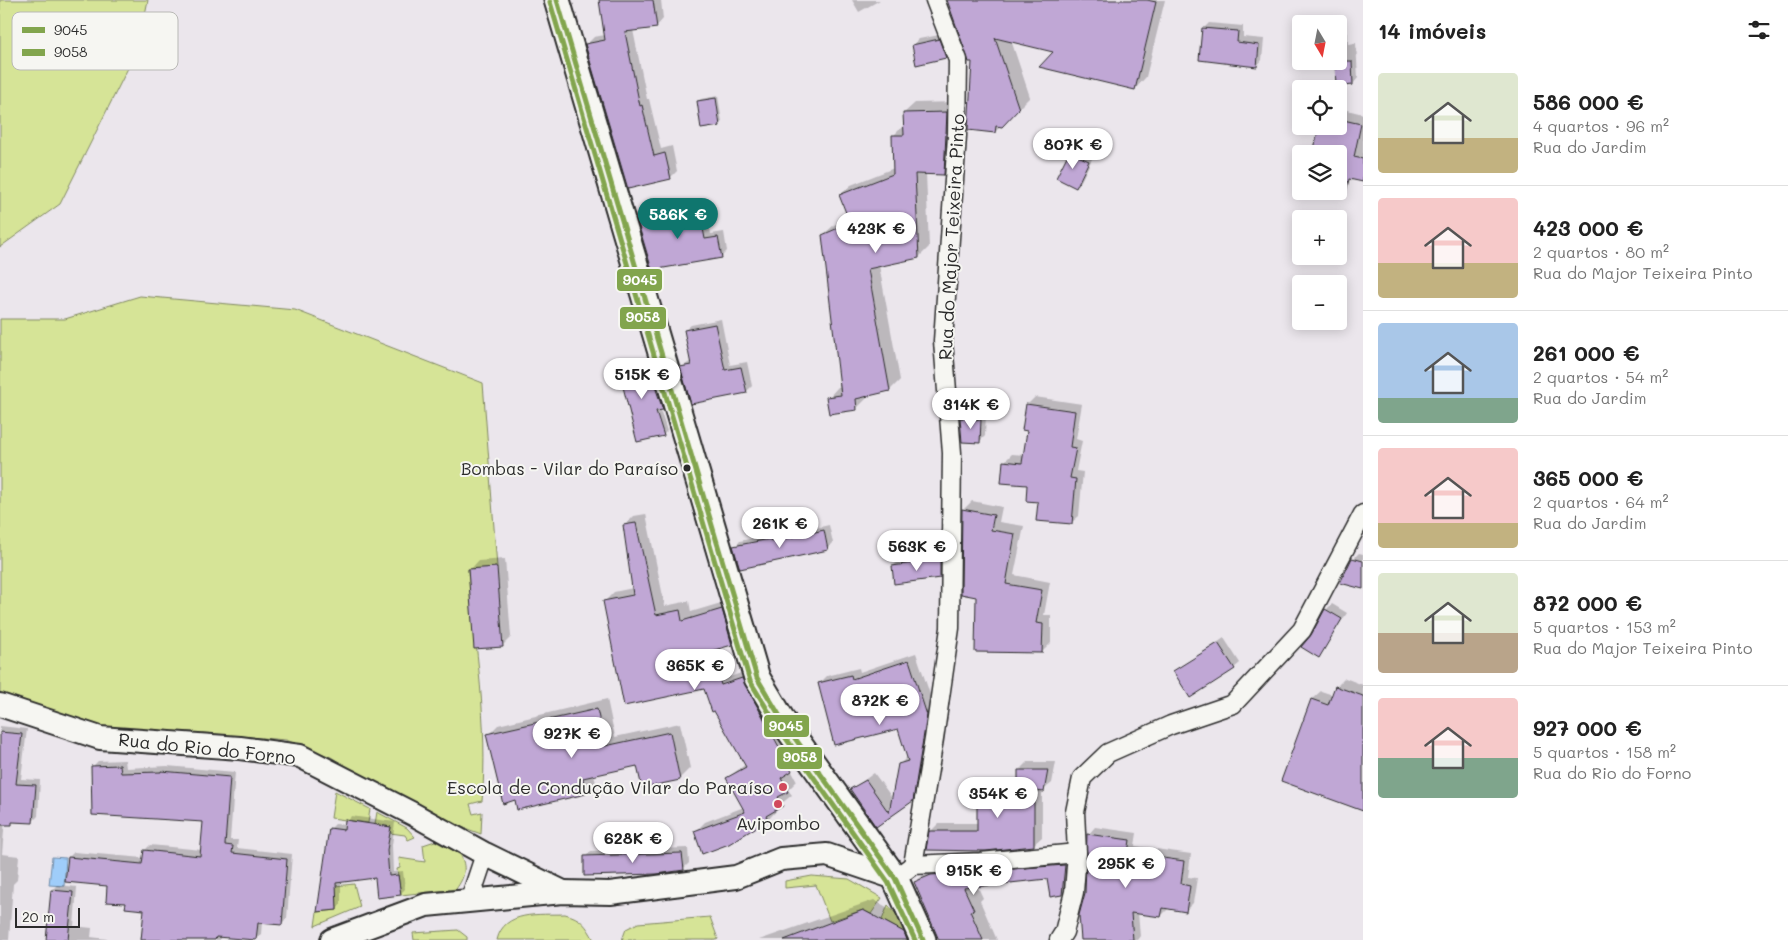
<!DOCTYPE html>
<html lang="pt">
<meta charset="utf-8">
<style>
body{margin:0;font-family:Mali,sans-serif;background:#f2f2f2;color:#222;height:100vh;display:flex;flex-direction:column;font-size:19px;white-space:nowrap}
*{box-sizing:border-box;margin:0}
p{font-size:16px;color:#767676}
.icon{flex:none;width:28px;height:28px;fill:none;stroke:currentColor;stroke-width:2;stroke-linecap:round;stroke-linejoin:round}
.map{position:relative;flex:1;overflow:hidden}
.side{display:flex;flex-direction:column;background:#fff;width:425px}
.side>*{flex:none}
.needle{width:32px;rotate:170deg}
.controls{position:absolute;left:1292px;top:15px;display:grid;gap:10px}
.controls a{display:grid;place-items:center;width:55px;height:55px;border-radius:5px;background:#fff;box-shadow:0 2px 12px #0003;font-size:25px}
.scale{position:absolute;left:15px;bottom:12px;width:65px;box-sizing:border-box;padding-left:5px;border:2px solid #2b2b2b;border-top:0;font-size:14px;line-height:18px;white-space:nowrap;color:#2b2b2b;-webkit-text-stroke:4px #f6f6f2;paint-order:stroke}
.price{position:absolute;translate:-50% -42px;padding:0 11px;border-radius:18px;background:#fff;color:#222;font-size:16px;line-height:32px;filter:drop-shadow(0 1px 2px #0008)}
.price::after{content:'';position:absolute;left:50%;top:30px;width:15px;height:11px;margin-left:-8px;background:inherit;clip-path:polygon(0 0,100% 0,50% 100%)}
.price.on{background:#0f766e;color:#fff}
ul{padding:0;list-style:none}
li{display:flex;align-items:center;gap:15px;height:125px;padding:0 15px}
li+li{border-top:1px solid #e0e0e0}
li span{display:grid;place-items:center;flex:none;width:140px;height:100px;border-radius:5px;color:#555}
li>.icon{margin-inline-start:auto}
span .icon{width:60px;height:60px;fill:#fffc;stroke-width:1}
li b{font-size:21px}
h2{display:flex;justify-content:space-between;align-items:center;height:60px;padding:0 15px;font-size:21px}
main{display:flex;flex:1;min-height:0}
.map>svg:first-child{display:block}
</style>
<main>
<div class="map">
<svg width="1363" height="940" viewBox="0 0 1363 940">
<rect width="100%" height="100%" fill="#ebe6ec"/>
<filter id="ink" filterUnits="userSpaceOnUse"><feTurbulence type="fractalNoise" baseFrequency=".02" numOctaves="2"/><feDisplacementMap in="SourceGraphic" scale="10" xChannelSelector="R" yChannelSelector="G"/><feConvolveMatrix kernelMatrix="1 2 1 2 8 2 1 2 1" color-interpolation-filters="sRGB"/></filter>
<g filter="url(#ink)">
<g fill="#d6e497" stroke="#808861">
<path d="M 0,0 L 148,0 L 138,48 L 60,204 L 0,247 Z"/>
<path d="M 140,296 L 295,310 L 483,383 L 497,567 L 468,570 C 475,643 489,727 482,801 L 470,804 L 473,814 L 482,812 L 481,834 L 411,808 L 331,757 L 286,740 L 190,732 L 131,731 L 81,725 L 0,693 L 0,319 L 65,319 Z"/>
<path d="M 335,791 L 370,809 L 368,823 L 331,818 Z"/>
<path d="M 377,812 L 407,828 L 415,837 L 408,840 L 405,835 L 390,833 L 391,827 L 375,824 Z"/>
<path d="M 435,841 L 460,854 C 467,867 465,877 456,889 L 401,895 L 397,869 L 400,868 L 399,858 L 425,862 L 423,845 Z"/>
<path d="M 812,876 L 849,879 L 882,898 L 871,914 L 863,910 L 830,921 L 816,885 L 785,888 L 785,881 Z"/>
<path d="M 354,884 L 360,907 L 315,926 L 317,912 L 337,910 L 335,886 Z"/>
<path d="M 888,905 L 907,926 L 913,940 L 906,940 L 902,931 L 882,920 Z"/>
<path d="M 565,914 C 581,918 586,925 594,940 L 497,940 C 504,910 539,915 565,914 Z"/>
<path d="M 710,917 L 718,939 L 716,940 L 622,940 L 626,929 L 638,923 Z"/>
<path d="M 458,930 L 467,937 L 467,940 L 414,940 L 413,933 Z"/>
</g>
<path fill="#9fcdfa" stroke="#718ca7" d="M 52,857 L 66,858 L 64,886 L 49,885 Z"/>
<g fill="#0003">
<path d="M 600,0 L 661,0 L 663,19 L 656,27 L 633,30 L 647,99 L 649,99 L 661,149 L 672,146 L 677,171 L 670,178 L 629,188 L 586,45 L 594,37 L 605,35 Z"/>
<path d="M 852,0 L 880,0 L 859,12 Z"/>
<path d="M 949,0 L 1165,0 L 1146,77 L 1135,89 L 1056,51 L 1011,40 L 1030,97 L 995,132 L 973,60 Z"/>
<path d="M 1209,23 L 1243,26 L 1243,37 L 1264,39 L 1262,60 L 1257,66 L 1204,28 Z"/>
<path d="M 1339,33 L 1348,33 L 1348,44 L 1356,43 L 1358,78 L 1353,84 L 1337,68 L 1311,70 L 1310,61 L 1339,61 Z"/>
<path d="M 944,34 L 951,51 L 945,57 L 913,45 L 919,39 Z"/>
<path d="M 718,96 L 722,122 L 719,124 L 698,101 L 701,99 Z"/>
<path d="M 957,102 L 954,164 L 943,174 L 926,173 L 929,247 L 919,257 L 879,265 L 900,380 L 890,390 L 867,395 L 867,398 L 857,408 L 828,398 L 838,387 L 842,387 L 823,235 L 834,225 L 849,218 L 840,195 L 851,185 L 894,168 L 893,136 L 904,125 L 904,113 L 915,103 Z"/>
<path d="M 1339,108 L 1363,114 L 1363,181 L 1339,175 Z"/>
<path d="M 1075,146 L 1094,155 L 1081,181 L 1075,186 L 1057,178 L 1070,152 Z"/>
<path d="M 705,202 L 711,234 L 724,232 L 727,251 L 721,257 L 638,220 L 644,215 Z"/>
<path d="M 721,319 L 730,365 L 747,362 L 752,386 L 746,392 L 682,367 L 691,361 L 685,330 L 691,325 Z"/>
<path d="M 649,357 L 666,406 L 660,409 L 667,431 L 663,435 L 620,367 L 623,363 Z"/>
<path d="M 1035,397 L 1082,404 L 1076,439 L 1082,441 L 1076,471 L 1083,472 L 1079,516 L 1071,523 L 1039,501 L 1029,484 L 1004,462 L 1012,454 L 1025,455 L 1029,430 L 1028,404 Z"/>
<path d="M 967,413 L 986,414 L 985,436 L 979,442 L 961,419 Z"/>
<path d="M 972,501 L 1002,507 L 999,522 L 1024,526 L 1014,575 L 1050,582 L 1044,615 L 1051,615 L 1051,643 L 1042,652 L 977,596 L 963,510 Z"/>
<path d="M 646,514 L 665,606 L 689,601 L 691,612 L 731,600 L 741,634 L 732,644 L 722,647 L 730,677 L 752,669 L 801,761 L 791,770 L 797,781 L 788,790 L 792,795 L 776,808 L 777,810 L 768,820 L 695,832 L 705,822 L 744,807 L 727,778 L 746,764 L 705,688 L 604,602 L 614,592 L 633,588 L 624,526 L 634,516 Z"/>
<path d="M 829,525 L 833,543 L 827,549 L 735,547 L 740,541 L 776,533 L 776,537 Z"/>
<path d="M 1359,553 L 1363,554 L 1363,587 L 1353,559 Z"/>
<path d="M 945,554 L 945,571 L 939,577 L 893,566 L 899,560 Z"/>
<path d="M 505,559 L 511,637 L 502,646 L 470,570 L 478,561 Z"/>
<path d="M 1332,604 L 1347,613 L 1318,656 L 1312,636 L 1326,610 Z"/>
<path d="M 1224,638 L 1240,663 L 1234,668 L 1175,672 Z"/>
<path d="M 916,653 L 934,706 L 920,792 L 876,825 L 852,789 L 874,773 L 893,799 L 899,765 L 908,756 L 898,727 L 819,684 L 827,676 L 859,668 L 860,672 Z"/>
<path d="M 1345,678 L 1363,685 L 1363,809 L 1283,781 L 1312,699 L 1321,691 L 1333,695 L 1336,687 Z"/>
<path d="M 607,699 L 615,737 L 680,723 L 690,768 L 680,778 L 638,764 L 594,775 L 596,783 L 586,793 L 516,798 L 488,735 L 498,725 Z"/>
<path d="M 0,726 L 27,729 L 21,779 L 40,780 L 38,816 L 32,822 L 5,820 L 2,854 L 19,856 L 17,880 L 13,884 L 9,940 L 0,940 Z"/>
<path d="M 125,760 L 126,768 L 167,766 L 235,772 L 230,840 L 238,840 L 237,848 L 292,854 L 287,918 L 281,924 L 262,922 L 261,934 L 255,939 L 220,936 L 220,940 L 143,940 L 146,909 L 127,902 L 109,885 L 69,857 L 74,852 L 144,858 L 145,850 L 150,845 L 202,850 L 205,821 L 93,766 L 98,761 Z"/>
<path d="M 1028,762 L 1056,762 L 1052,783 L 1042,791 L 1042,837 L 1033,845 L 931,831 L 939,823 L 978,823 L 978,792 L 987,783 L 1019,784 L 1019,771 Z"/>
<path d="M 351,816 L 395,822 L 392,845 L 393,872 L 403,871 L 405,889 L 400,894 L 376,877 L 341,881 L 341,904 L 337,909 L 330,829 L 335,824 L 346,825 Z"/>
<path d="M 1095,827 L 1137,833 L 1135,846 L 1191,854 L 1188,877 L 1197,878 L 1193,903 L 1186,910 L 1169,908 L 1161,916 L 1138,913 L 1140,936 L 1137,940 L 1083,940 L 1088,835 Z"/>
<path d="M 688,848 L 689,863 L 683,869 L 585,857 L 591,851 Z"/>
<path d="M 1075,855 L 1072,883 L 1062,894 L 1048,878 L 977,885 L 983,898 L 980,901 L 997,940 L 941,940 L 916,882 L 926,872 Z"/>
<path d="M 57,885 L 77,887 L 74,926 L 92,928 L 91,937 L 115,940 L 47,940 L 52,890 Z"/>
<path d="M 874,900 L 914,922 L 924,940 L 759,940 Z"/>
</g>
<g fill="#c0a7d5" stroke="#2b2b2b">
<path d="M 599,0 L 653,0 L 657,28 L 625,32 L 640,106 L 642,105 L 654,156 L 665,153 L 671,179 L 628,189 L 585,44 L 605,40 Z"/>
<path d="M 947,0 L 1147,0 L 1156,2 L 1135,90 L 1039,67 L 1053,52 L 995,38 L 1019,109 L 1002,127 L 996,126 L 995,133 L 968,130 L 972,62 L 969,62 Z"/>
<path d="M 1202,28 L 1238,31 L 1237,42 L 1259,45 L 1257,67 L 1199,60 Z"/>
<path d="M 939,39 L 946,58 L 916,65 L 912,45 Z"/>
<path d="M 1335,61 L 1352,61 L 1353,85 L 1336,87 Z"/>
<path d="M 716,98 L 720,126 L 701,129 L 697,101 Z"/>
<path d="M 947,112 L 944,175 L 915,174 L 919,258 L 868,269 L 890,391 L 856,399 L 857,410 L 829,414 L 826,397 L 841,395 L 822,235 L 850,223 L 839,195 L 893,174 L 892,135 L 904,135 L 903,113 Z"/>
<path d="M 1339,119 L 1361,124 L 1354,157 L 1363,159 L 1363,182 L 1349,179 L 1346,192 L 1339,191 L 1339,154 L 1313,154 L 1319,126 L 1339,126 Z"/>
<path d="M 1069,152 L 1089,161 L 1076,188 L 1056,178 Z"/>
<path d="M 699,207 L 705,239 L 718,237 L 722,258 L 652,270 L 637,220 Z"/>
<path d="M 715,324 L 725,370 L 741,367 L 747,393 L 691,404 L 680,367 L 691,365 L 684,330 Z"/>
<path d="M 646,360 L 663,410 L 656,411 L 664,436 L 637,442 L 618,367 Z"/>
<path d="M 1026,404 L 1075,411 L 1070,447 L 1076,448 L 1070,478 L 1076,479 L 1072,524 L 1036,521 L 1038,502 L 1026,501 L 1027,485 L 1001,483 L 1003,461 L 1022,463 L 1027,431 L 1022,430 Z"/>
<path d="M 960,418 L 981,420 L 980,443 L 962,442 Z"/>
<path d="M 962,509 L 994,515 L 991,530 L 1015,534 L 1006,584 L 1042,590 L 1036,623 L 1043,624 L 1042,653 L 975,652 L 976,597 L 961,594 Z"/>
<path d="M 636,523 L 656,615 L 680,610 L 682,621 L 722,609 L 732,645 L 711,651 L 721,685 L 742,678 L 792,771 L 781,778 L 788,792 L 778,797 L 783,806 L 766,816 L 768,820 L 729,844 L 702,854 L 694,831 L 745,812 L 726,778 L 746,767 L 714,711 L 712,712 L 704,689 L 624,706 L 603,601 L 633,595 L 623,525 Z"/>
<path d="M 824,530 L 828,550 L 740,569 L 733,546 L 770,539 L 771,542 Z"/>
<path d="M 1352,558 L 1363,561 L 1363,589 L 1340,583 Z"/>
<path d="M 940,559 L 940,578 L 894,584 L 892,566 Z"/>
<path d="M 497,567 L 503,647 L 474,649 L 468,569 Z"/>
<path d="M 1325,609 L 1342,619 L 1319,658 L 1301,647 L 1311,635 Z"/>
<path d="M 1218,643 L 1235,669 L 1190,698 L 1173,671 Z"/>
<path d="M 909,660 L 927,715 L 913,801 L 876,827 L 850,789 L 866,780 L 889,813 L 898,764 L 908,761 L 898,729 L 834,745 L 818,683 L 851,675 L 852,679 Z"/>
<path d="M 1335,686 L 1363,696 L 1363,811 L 1281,781 L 1311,699 L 1328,705 Z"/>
<path d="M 597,709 L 605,746 L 670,732 L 680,780 L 642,788 L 637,766 L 583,778 L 586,794 L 517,810 L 515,800 L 503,804 L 486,734 Z"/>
<path d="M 0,732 L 22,734 L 16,784 L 36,785 L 33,823 L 12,822 L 12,825 L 0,825 Z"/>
<path d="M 120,765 L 121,773 L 161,772 L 161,771 L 230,777 L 225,845 L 233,846 L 232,853 L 287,859 L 282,925 L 258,923 L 256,940 L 216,937 L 215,940 L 141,940 L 144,910 L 125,908 L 126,903 L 106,902 L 107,886 L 65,882 L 68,857 L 142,864 L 144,850 L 200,856 L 203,822 L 92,815 L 91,766 Z"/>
<path d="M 1018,770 L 1048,770 L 1044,792 L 1034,791 L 1034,846 L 986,851 L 926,850 L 929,831 L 977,831 L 977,791 L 1018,792 Z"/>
<path d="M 345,820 L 391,827 L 387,850 L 389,876 L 398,875 L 401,895 L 377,898 L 375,878 L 336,883 L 337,910 L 317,912 L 329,828 L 344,830 Z"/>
<path d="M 1087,834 L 1130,840 L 1128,853 L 1184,861 L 1181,884 L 1190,886 L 1186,912 L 1163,908 L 1161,917 L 1131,913 L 1133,940 L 1081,940 L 1079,915 L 1085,893 Z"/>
<path d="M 682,853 L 684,870 L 657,874 L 584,876 L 584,856 Z"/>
<path d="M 1065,865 L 1062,895 L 1050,897 L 1047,879 L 964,888 L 974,910 L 970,911 L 983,940 L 939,940 L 914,882 L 931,875 Z"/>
<path d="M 51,890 L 73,892 L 68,940 L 46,940 Z"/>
<path d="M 863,910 L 904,932 L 907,940 L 784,940 Z"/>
</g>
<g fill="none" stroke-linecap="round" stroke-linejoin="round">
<g stroke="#2b2b2b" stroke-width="21">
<g id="minor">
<path d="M 913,865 L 934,739 L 950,628 L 952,453 L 943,341 L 957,136 L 958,60 L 935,0"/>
<path d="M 905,871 L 913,865 L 980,862 L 1077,853"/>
<path d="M 470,899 L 485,854"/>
<path d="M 1059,940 L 1064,932 L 1074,892 L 1077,853 L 1075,812 L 1082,778 L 1108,753 L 1171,725 L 1233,704 L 1302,630 L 1363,514"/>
</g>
</g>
<g stroke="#2b2b2b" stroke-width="26">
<g id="tertiary">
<path d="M 0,705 L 100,738 L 240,748 L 300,756 L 413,814 L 485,854 L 563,892"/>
<path d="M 332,940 L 426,905 L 563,892 L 610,893 L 736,877 L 781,859 L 827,855 L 895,878"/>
</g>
</g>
<g stroke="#2b2b2b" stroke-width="29">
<path id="secondary" d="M 557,0 L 757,678 L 784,723 L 895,878 L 923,940"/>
</g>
<use href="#minor" stroke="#f6f6f2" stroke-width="18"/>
<use href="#tertiary" stroke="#f6f6f2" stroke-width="22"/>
<use href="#secondary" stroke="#f6f6f2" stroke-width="25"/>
<g stroke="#f6f6f2" stroke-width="9">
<path id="bus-1" d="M 557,0 L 757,678 L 784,723 L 895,878 L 923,940"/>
</g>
<g stroke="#f6f6f2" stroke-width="9">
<path id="bus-2" d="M 550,2 L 750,681 L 778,727 L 888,882 L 915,940"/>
</g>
<use href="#bus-1" stroke="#82a54d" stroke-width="5"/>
<use href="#bus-2" stroke="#82a54d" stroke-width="5"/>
</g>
</g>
<circle fill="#2b2b2b" stroke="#f6f6f2" stroke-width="2" cx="687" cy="468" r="4.5"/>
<g fill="#d1495b" stroke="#f6f6f2" stroke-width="2">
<circle cx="783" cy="787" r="5"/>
<circle cx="778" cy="804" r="5"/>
</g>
<g text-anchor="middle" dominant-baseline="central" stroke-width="4" stroke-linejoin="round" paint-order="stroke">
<g font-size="17" fill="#2b2b2b" stroke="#f6f6f2" text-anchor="end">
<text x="678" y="468">Bombas - Vilar do Paraíso</text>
</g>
<g font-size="18" fill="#2b2b2b" stroke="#f6f6f2">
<text transform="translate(951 237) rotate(-87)">Rua do Major Teixeira Pinto</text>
<text transform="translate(207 748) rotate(6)">Rua do Rio do Forno</text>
</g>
<g font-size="18" fill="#2b2b2b" stroke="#f6f6f2" text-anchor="end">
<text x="773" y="787">Escola de Condução Vilar do Paraíso</text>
<text x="778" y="823" text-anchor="middle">Avipombo</text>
</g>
</g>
<rect x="12" y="12" width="166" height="58" rx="8" fill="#f6f6f2" stroke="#b9b9b6" stroke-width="1"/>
<rect x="22" y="27" width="23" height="6" fill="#82a54d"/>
<rect x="22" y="49" width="23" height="7" fill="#82a54d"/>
<g font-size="14" fill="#2b2b2b">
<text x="54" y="35">9045</text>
<text x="54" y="57">9058</text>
</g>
<g stroke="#f6f6f2" stroke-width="2">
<rect x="616" y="268" width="47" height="24" rx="5" fill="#82a54d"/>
<rect x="619" y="306" width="48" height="24" rx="5" fill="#82a54d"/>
<rect x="763" y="714" width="47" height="24" rx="5" fill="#82a54d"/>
<rect x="776" y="746" width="47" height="24" rx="5" fill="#82a54d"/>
</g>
<g font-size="14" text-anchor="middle" font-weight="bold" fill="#fff">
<text x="640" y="285">9045</text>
<text x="643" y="322">9058</text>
<text x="786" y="731">9045</text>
<text x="800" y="762">9058</text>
</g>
</svg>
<div class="controls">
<a><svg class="needle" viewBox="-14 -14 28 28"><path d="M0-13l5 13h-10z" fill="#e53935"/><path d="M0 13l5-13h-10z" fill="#767676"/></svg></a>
<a><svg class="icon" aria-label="locate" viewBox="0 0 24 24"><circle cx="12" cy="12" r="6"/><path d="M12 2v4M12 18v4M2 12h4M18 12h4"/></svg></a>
<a><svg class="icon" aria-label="layers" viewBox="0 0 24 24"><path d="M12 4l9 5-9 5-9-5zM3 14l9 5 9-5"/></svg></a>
<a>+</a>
<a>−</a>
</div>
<div class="scale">20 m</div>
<b class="price" style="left:1073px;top:170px">807K €</b>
<b class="price on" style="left:678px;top:240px">586K €</b>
<b class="price" style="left:876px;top:254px">423K €</b>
<b class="price" style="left:642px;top:400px">515K €</b>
<b class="price" style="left:971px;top:430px">314K €</b>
<b class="price" style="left:780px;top:549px">261K €</b>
<b class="price" style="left:917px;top:572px">563K €</b>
<b class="price" style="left:695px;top:691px">365K €</b>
<b class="price" style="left:880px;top:726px">872K €</b>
<b class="price" style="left:572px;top:759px">927K €</b>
<b class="price" style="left:998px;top:819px">354K €</b>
<b class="price" style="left:633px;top:864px">628K €</b>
<b class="price" style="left:1126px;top:889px">295K €</b>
<b class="price" style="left:974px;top:896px">915K €</b>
</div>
<section class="side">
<h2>14 imóveis<svg class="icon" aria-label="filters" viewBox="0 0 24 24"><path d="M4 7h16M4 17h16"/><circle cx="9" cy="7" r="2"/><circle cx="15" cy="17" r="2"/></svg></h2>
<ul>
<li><span style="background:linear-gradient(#dfe7d0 65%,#c2b280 0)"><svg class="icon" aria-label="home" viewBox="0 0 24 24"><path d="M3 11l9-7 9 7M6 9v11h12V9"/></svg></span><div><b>586 000 €</b><p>4 quartos · 96 m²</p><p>Rua do Jardim</p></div></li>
<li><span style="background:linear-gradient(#f6c9c9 65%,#c2b280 0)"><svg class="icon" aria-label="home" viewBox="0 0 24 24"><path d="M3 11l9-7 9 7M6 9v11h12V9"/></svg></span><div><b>423 000 €</b><p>2 quartos · 80 m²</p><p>Rua do Major Teixeira Pinto</p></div></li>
<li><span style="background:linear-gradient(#a9c7e8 75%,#7fa58c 0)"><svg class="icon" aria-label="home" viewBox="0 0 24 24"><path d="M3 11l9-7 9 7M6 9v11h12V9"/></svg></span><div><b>261 000 €</b><p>2 quartos · 54 m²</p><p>Rua do Jardim</p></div></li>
<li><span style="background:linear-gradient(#f6c9c9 75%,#c2b280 0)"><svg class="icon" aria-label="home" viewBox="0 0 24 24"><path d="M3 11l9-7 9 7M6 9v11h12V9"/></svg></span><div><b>365 000 €</b><p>2 quartos · 64 m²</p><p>Rua do Jardim</p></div></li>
<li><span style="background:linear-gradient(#dfe7d0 60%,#b9a48a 0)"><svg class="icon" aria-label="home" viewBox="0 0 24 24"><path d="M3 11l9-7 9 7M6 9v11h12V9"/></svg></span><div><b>872 000 €</b><p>5 quartos · 153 m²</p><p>Rua do Major Teixeira Pinto</p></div></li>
<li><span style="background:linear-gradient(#f6c9c9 60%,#7fa58c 0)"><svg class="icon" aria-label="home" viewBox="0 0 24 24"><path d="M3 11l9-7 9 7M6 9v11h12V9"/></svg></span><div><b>927 000 €</b><p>5 quartos · 158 m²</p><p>Rua do Rio do Forno</p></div></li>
</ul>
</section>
</main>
